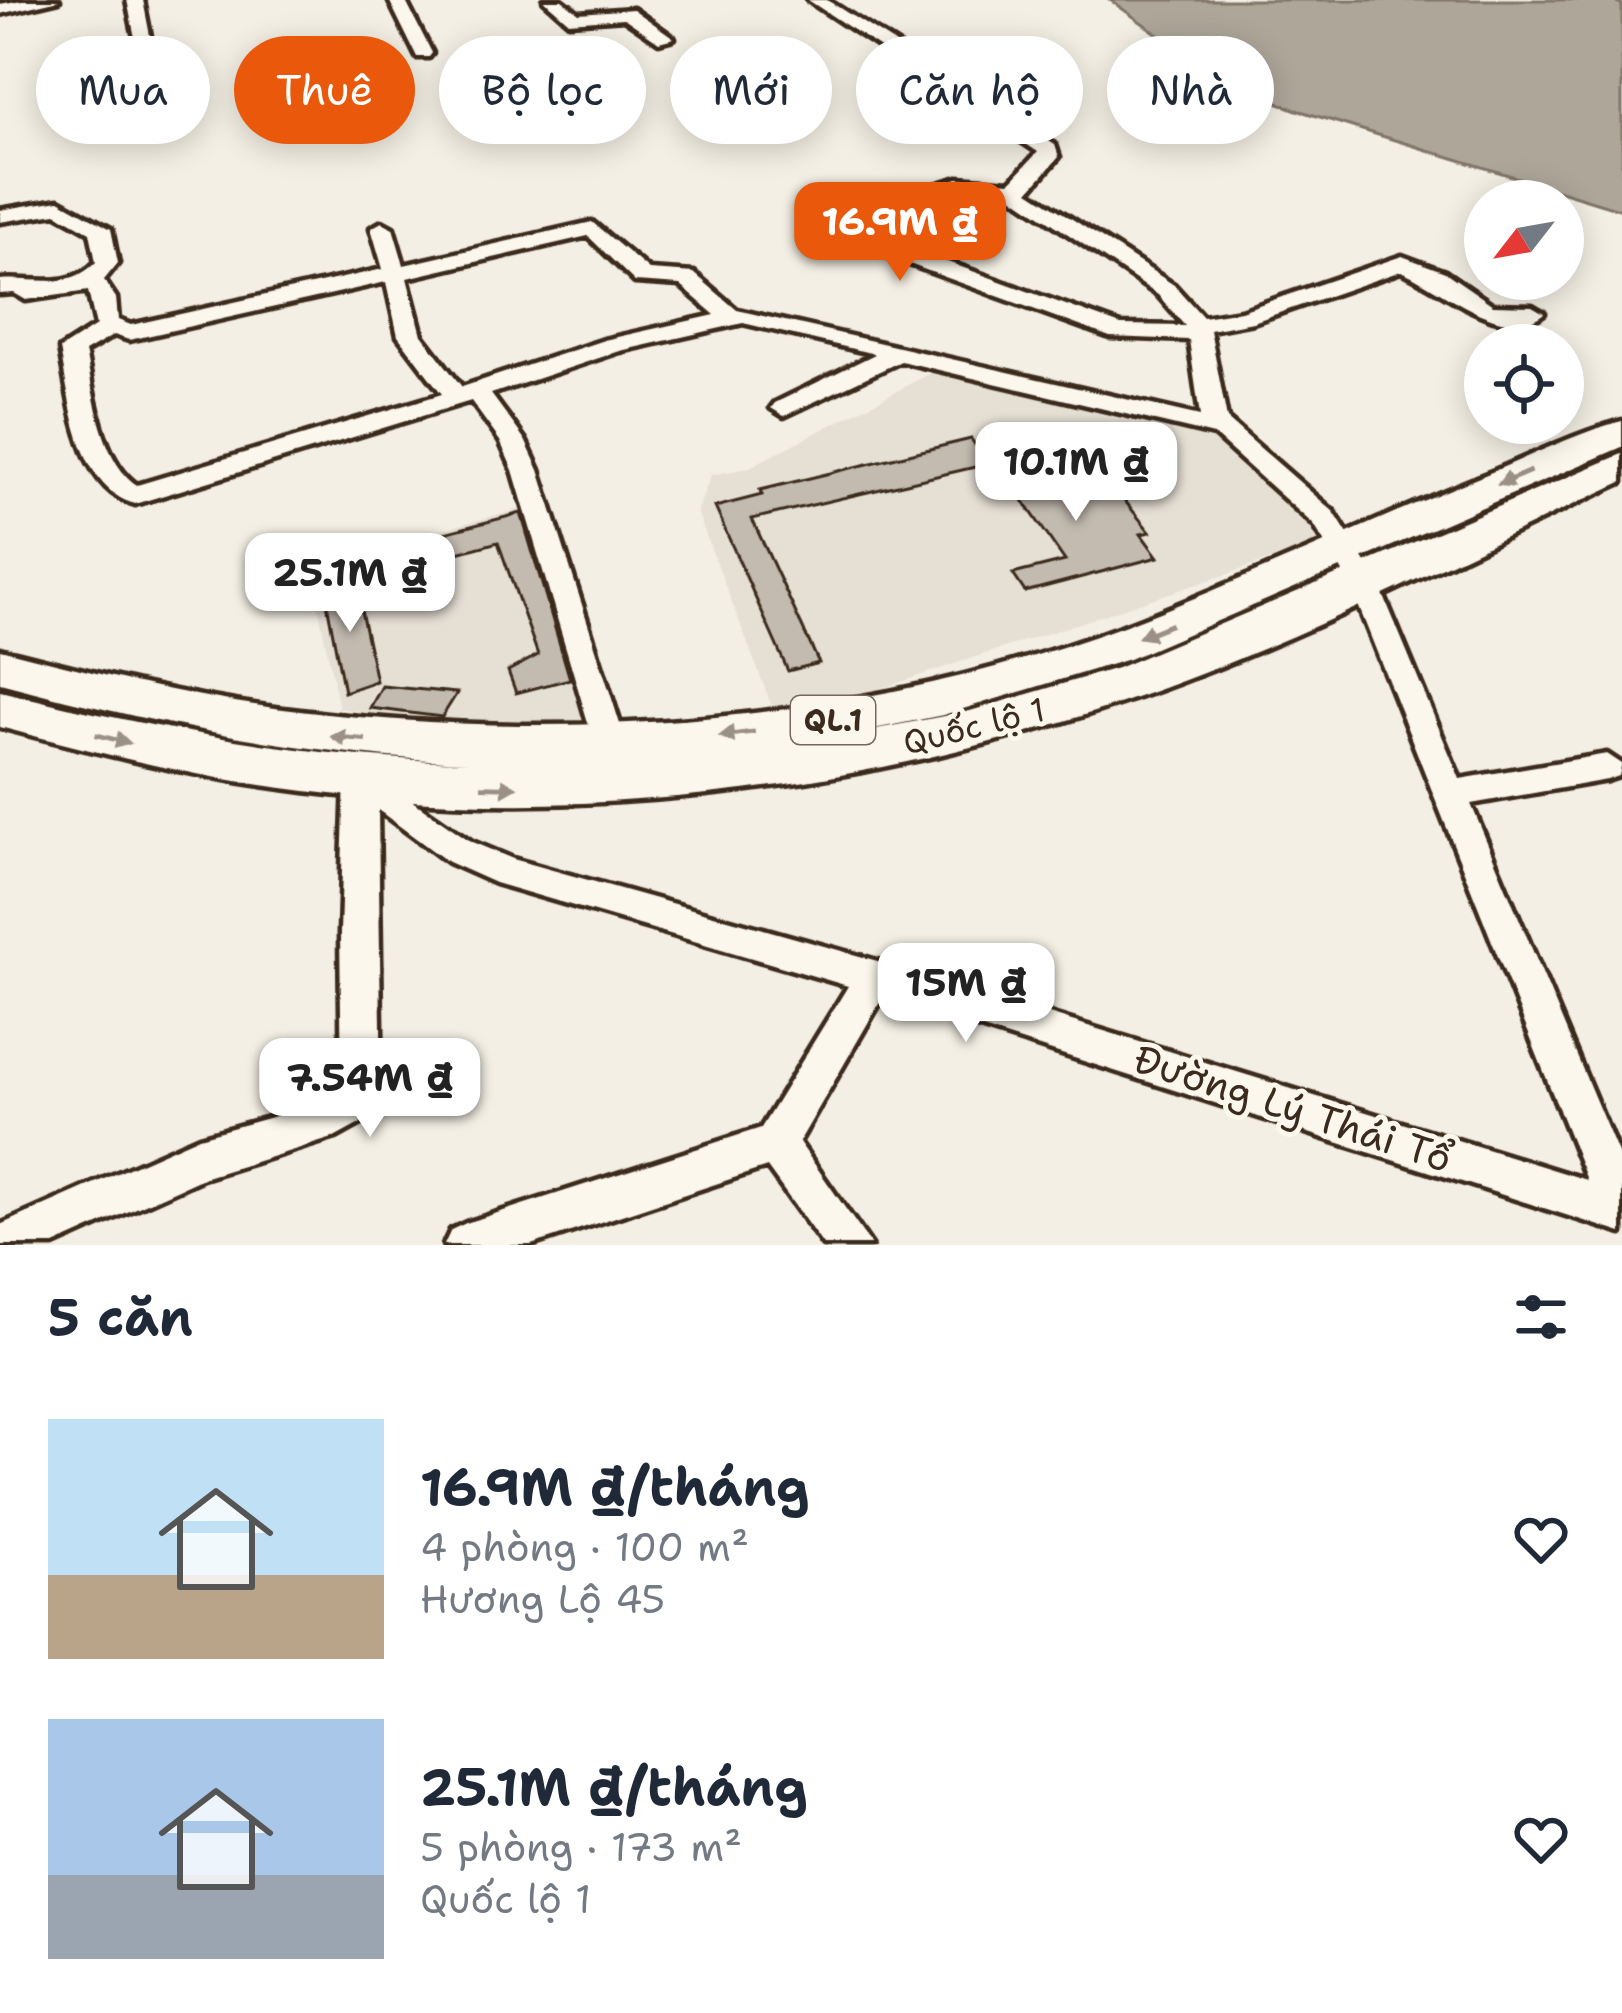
<!DOCTYPE html>
<html lang="vi">
<meta charset="utf-8">
<style>
body{margin:0;font-family:"Shantell Sans",sans-serif;background:#f6f6f7;color:#1f2937;height:100vh;display:flex;flex-direction:column;font-size:45px;white-space:nowrap}
*{box-sizing:border-box;margin:0}
p{font-size:39px;color:#747a83}
.icon{flex:none;width:66px;height:66px;fill:none;stroke:currentColor;stroke-width:2;stroke-linecap:round;stroke-linejoin:round}
.map{position:relative;height:1245px;overflow:hidden}
.panel{display:flex;flex-direction:column;background:#fff;flex:1}
.panel>*{flex:none}
.banner{position:absolute;left:36px;top:36px;width:1551px;height:108px;display:flex;gap:24px}
.needle{width:78px;rotate:239deg}
.controls{position:absolute;left:1464px;top:180px;display:grid;gap:24px}
.controls a{display:grid;place-items:center;width:120px;height:120px;border-radius:50%;background:#fff;box-shadow:0 6px 30px #0003;font-size:60px}
.price{position:absolute;translate:-50% -102px;padding:0 27px;border-radius:24px;background:#fff;color:#222;font-size:39px;line-height:78px;filter:drop-shadow(0 3px 6px #0008)}
.price::after{content:'';position:absolute;left:50%;top:72px;width:36px;height:27px;margin-left:-18px;background:inherit;clip-path:polygon(0 0,100% 0,50% 100%)}
.price.selected{background:#ea580c;color:#fff}
ul{padding:0;list-style:none}
li{display:flex;align-items:center;gap:36px;height:300px;padding:0 48px}
li span{display:grid;place-items:center;flex:none;width:336px;height:240px;border-radius:0px;color:#555}
li>.icon{margin-inline-start:auto}
span .icon{width:144px;height:144px;fill:#fffc;stroke-width:1}
li b{font-size:51px}
h2{display:flex;justify-content:space-between;align-items:center;height:144px;padding:0 48px;font-size:51px}
.pill{padding:0 42px;border-radius:54px;background:#fff;box-shadow:0 6px 30px #0003;font-size:42px;line-height:108px}
.pill.selected{background:#ea580c;color:#fff}
.map>svg:first-child{display:block}
</style>
<div class="map">
<svg width="1622" height="1245" viewBox="0 0 1622 1245">
<rect width="100%" height="100%" fill="#f3efe4"/>
<filter id="ink" filterUnits="userSpaceOnUse"><feTurbulence type="fractalNoise" baseFrequency=".00833" numOctaves="2"/><feDisplacementMap in="SourceGraphic" scale="24" xChannelSelector="R" yChannelSelector="G"/><feConvolveMatrix kernelMatrix="1 2 1 2 8 2 1 2 1" color-interpolation-filters="sRGB"/></filter>
<g filter="url(#ink)">
<g fill="#e5dfd4">
<path d="M 939,369 L 1216,438 L 1327,541 L 864,694 L 773,709 L 697,512 L 711,475 L 748,468 Z"/>
<path d="M 530,507 L 595,722 L 506,735 L 339,708 L 309,563 Z"/>
</g>
<path fill="#afa69a" stroke="#817468" stroke-width="3" d="M 1110,0 L 1610,0 L 1622,4 L 1622,210 L 1294,109 L 1221,79 Z"/>
<g fill="#c3bbb0" stroke="#3b2a1e" stroke-width="3">
<path d="M 971,439 L 988,464 L 752,519 L 819,663 L 788,671 L 715,507 L 762,495 L 760,490 Z"/>
<path d="M 1009,440 L 1045,494 L 1104,475 L 1150,532 L 1141,534 L 1158,557 L 1025,592 L 1013,574 L 1065,561 L 985,445 Z"/>
<path d="M 521,513 L 570,679 L 516,693 L 508,671 L 538,655 L 498,542 L 362,579 L 356,556 Z"/>
<path d="M 354,578 L 376,681 L 344,692 L 324,587 Z"/>
<path d="M 382,686 L 457,693 L 442,717 L 370,708 Z"/>
</g>
<g fill="none" stroke-linecap="round" stroke-linejoin="round">
<g stroke="#3b2a1e" stroke-width="9">
<g id="minor">
<path d="M 22,0 L 59,0 L 0,14 L 0,4 Z"/>
<path d="M 127,0 L 143,0 L 151,41 L 182,60 L 182,68 L 170,68 L 137,47 Z"/>
<path d="M 389,0 L 405,0 L 432,53 L 429,57 L 417,57 Z"/>
<path d="M 544,0 L 562,0 L 579,13 L 633,9 L 674,38 L 659,42 L 624,18 L 569,22 Z"/>
<path d="M 808,0 L 827,0 L 1055,145 L 1059,157 L 1029,191 L 1174,285 L 1203,317 L 1241,311 L 1402,256 L 1445,272 L 1493,305 L 1532,306 L 1544,313 C 1504,346 1439,286 1401,271 L 1253,322 L 1210,330 L 1227,419 L 1334,512 L 1378,582 L 1460,779 L 1607,754 L 1622,764 L 1619,776 L 1607,780 L 1471,804 L 1622,1163 L 1622,1233 L 883,997 L 799,1142 L 871,1245 L 823,1245 L 767,1167 L 531,1245 L 444,1245 L 451,1230 L 466,1223 L 761,1128 L 848,986 L 495,883 L 448,862 L 378,810 L 382,1101 L 376,1115 L 336,1137 L 203,1178 L 54,1245 L 0,1245 L 0,1225 L 199,1137 L 315,1105 L 342,1091 L 340,932 L 345,779 L 350,770 L 362,766 L 472,842 L 513,859 L 874,960 L 1587,1180 L 1349,582 L 1314,525 L 1214,435 L 901,361 L 784,416 L 771,408 L 775,403 L 875,354 L 743,323 L 620,351 L 491,394 L 525,440 L 539,470 L 627,746 L 623,755 L 611,759 L 599,755 L 595,746 L 513,470 L 500,441 L 471,401 L 135,504 C 77,488 70,399 60,349 L 96,326 L 88,291 L 26,300 L 14,293 L 0,294 L 0,280 C 34,277 69,291 96,262 L 90,232 L 56,213 L 0,222 L 0,210 L 59,200 L 111,229 L 118,263 L 104,280 L 116,298 L 118,320 L 131,325 L 383,269 L 371,228 L 382,222 L 393,228 L 404,265 L 592,222 L 649,270 L 694,273 L 737,310 L 1200,416 L 1189,340 L 1110,337 L 868,249 L 852,228 L 865,207 L 958,178 L 1010,182 L 1038,152 ZM 966,188 L 1009,194 L 1158,295 L 1185,326 L 1121,325 L 884,239 L 874,228 L 881,216 ZM 588,236 L 635,282 L 680,285 L 715,315 L 604,340 L 462,387 L 422,335 L 407,278 ZM 386,282 L 398,336 L 442,394 L 137,485 C 100,460 94,392 85,352 L 114,335 L 129,340 Z"/>
</g>
</g>
<g stroke="#3b2a1e" stroke-width="9">
<path id="highway" d="M 1622,421 L 1622,447 L 1129,659 L 943,715 L 814,741 L 970,711 L 1117,668 L 1622,454 L 1622,482 C 1461,556 1291,646 1124,702 C 852,794 559,828 275,787 C 181,774 91,751 0,727 L 0,691 C 155,729 309,759 469,762 C 308,756 155,724 0,683 L 0,649 C 91,672 182,696 275,708 C 559,744 857,726 1126,625 C 1248,579 1366,523 1487,474 C 1531,456 1576,433 1622,421 Z"/>
</g>
<use href="#minor" fill="#fbf7ec" fill-rule="evenodd"/>
<use href="#highway" fill="#fbf7ec" fill-rule="evenodd"/>
</g>
<defs><path id="oneway-solid" d="M-6-.8H1V-3.2L6.5 0L1 3.2V.8H-6Z" transform="scale(3)"/></defs>
<g fill="#9b9085">
<use href="#oneway-solid" transform="translate(1514 478) rotate(157)"/>
<use href="#oneway-solid" transform="translate(1155 631) rotate(158)"/>
<use href="#oneway-solid" transform="translate(737 734) rotate(173)"/>
<use href="#oneway-solid" transform="translate(348 738) rotate(-175)"/>
<use href="#oneway-solid" transform="translate(113 739) rotate(14)"/>
<use href="#oneway-solid" transform="translate(499 787) rotate(1)"/>
</g>
</g>
<g text-anchor="middle" dominant-baseline="central" stroke-width="10" stroke-linejoin="round" paint-order="stroke">
<rect fill="#fbf7ec" stroke="#75685c" stroke-width="3" x="791" y="696" width="84" height="48" rx="9"/>
<g font-size="30" font-weight="bold" fill="#3b2a1e">
<text x="833" y="720">QL.1</text>
</g>
<g font-size="33" fill="#3b2a1e" stroke="#fbf7ec">
<text transform="translate(974 726) rotate(-14)">Quốc lộ 1</text>
</g>
<g font-size="39" fill="#3b2a1e" stroke="#fbf7ec">
<text transform="translate(1293 1108) rotate(18)">Đường Lý Thái Tổ</text>
</g>
</g>
</svg>
<div class="controls">
<a><svg class="needle" viewBox="-14 -14 28 28"><path d="M0-13l5 13h-10z" fill="#e53935"/><path d="M0 13l5-13h-10z" fill="#747a83"/></svg></a>
<a><svg class="icon" aria-label="locate" viewBox="0 0 24 24"><circle cx="12" cy="12" r="6"/><path d="M12 2v4M12 18v4M2 12h4M18 12h4"/></svg></a>
</div>
<b class="price selected" style="left:900px;top:284px">16.9M ₫</b>
<b class="price" style="left:1076px;top:524px">10.1M ₫</b>
<b class="price" style="left:350px;top:635px">25.1M ₫</b>
<b class="price" style="left:966px;top:1045px">15M ₫</b>
<b class="price" style="left:370px;top:1140px">7.54M ₫</b>
<div class="banner">
<a class="pill">Mua</a>
<a class="pill selected">Thuê</a>
<a class="pill">Bộ lọc</a>
<a class="pill">Mới</a>
<a class="pill">Căn hộ</a>
<a class="pill">Nhà</a>
</div>
</div>
<section class="panel">
<h2>5 căn<svg class="icon" aria-label="filters" viewBox="0 0 24 24"><path d="M4 7h16M4 17h16"/><circle cx="9" cy="7" r="2"/><circle cx="15" cy="17" r="2"/></svg></h2>
<ul>
<li><span style="background:linear-gradient(#bfe0f5 65%,#b9a48a 0)"><svg class="icon" aria-label="home" viewBox="0 0 24 24"><path d="M3 11l9-7 9 7M6 9v11h12V9"/></svg></span><div><b>16.9M ₫/tháng</b><p>4 phòng · 100 m²</p><p>Hương Lộ 45</p></div><svg class="icon" aria-label="heart" viewBox="0 0 24 24"><path d="M12 20l-8-8c-3-5 5-10 8-4 3-6 11-1 8 4z"/></svg></li>
<li><span style="background:linear-gradient(#a9c7e8 65%,#9aa5b1 0)"><svg class="icon" aria-label="home" viewBox="0 0 24 24"><path d="M3 11l9-7 9 7M6 9v11h12V9"/></svg></span><div><b>25.1M ₫/tháng</b><p>5 phòng · 173 m²</p><p>Quốc lộ 1</p></div><svg class="icon" aria-label="heart" viewBox="0 0 24 24"><path d="M12 20l-8-8c-3-5 5-10 8-4 3-6 11-1 8 4z"/></svg></li>
</ul>
</section>
